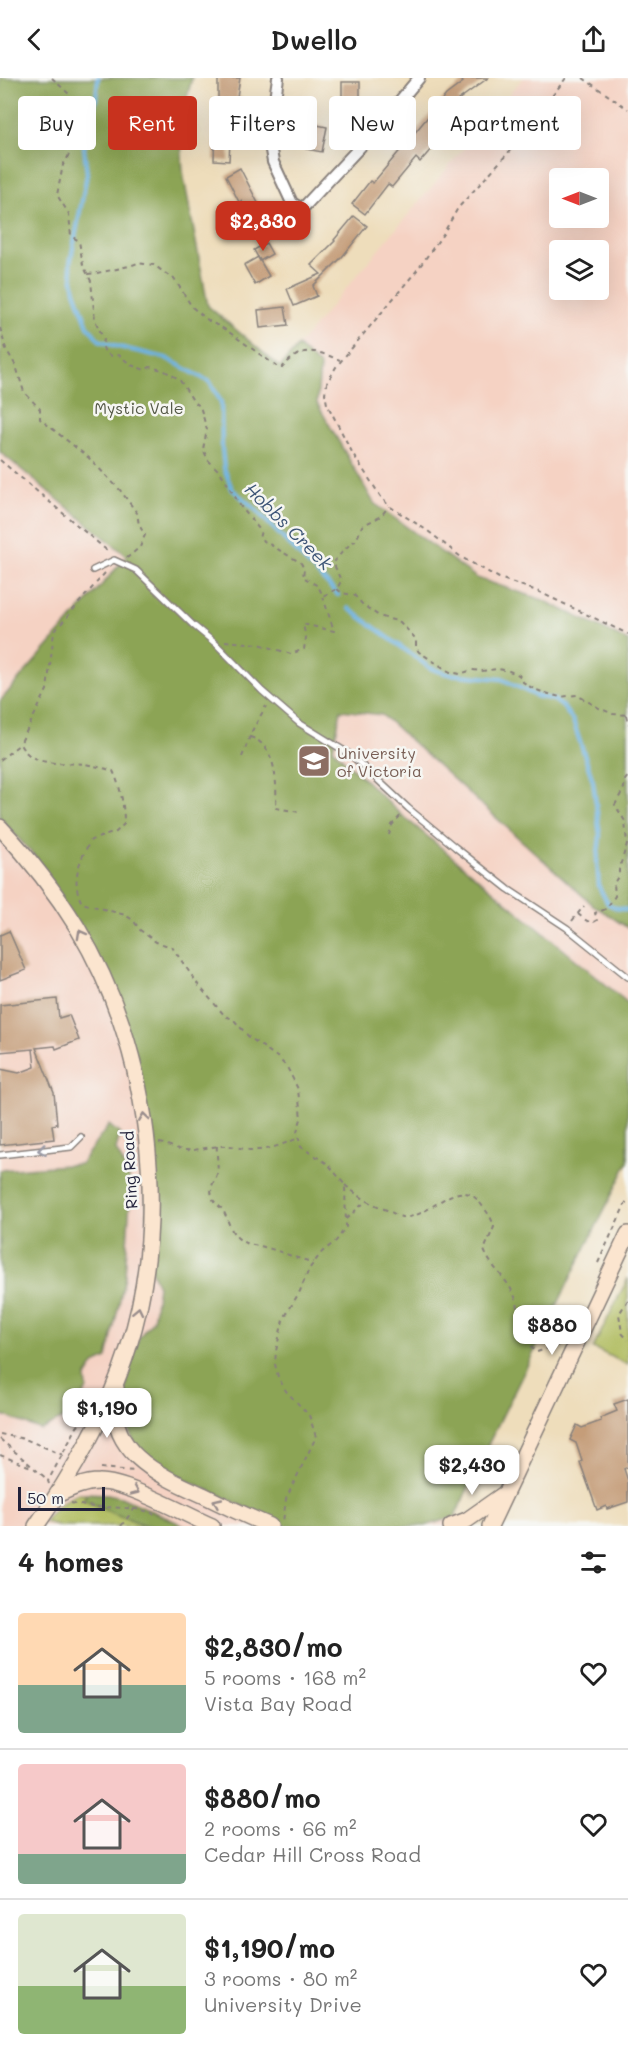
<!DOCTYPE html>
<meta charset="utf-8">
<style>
body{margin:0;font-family:Mali,sans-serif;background:#f6f6f6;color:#222;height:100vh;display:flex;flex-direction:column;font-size:22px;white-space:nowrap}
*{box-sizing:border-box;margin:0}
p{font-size:20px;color:#767676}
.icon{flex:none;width:33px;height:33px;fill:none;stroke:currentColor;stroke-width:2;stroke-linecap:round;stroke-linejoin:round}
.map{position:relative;height:1448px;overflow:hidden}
.sheet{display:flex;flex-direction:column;background:#fff;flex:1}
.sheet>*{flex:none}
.guide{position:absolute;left:18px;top:18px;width:592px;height:54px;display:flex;gap:12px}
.needle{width:39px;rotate:270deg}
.fabs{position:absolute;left:549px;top:90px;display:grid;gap:12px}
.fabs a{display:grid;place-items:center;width:60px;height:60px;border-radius:6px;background:#fff;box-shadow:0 6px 24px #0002;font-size:30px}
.scale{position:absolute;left:18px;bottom:15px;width:87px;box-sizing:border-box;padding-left:6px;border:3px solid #22223b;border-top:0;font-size:16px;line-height:21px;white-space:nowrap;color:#22223b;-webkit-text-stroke:4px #f6f6f2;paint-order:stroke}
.price{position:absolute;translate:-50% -51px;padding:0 14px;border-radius:12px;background:#fff;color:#222;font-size:20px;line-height:39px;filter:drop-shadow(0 2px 3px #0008)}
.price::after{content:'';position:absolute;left:50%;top:36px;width:18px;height:14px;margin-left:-9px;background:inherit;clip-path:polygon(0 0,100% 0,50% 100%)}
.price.current{background:#c8321e;color:#fff}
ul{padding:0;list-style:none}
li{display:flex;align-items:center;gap:18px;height:150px;padding:0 18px}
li+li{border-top:2px solid #e0e0e0}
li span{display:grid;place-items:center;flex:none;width:168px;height:120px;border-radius:6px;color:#555}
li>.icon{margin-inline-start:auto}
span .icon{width:72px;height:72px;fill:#fffc;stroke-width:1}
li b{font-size:26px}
h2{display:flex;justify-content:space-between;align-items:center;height:72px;padding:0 18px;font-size:26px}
.chip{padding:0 21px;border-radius:6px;background:#fff;box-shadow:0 6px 24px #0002;font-size:21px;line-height:54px}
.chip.current{background:#c8321e;color:#fff}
header{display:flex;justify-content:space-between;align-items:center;height:78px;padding:0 18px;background:#fff;font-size:27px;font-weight:600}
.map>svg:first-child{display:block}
</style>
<header><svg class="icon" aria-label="back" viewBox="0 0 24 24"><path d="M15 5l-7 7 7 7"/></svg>Dwello<svg class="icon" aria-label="share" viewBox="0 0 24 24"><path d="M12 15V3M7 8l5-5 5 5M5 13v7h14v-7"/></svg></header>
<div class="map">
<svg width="628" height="1448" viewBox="0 0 628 1448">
<rect width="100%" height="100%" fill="#f6f6f2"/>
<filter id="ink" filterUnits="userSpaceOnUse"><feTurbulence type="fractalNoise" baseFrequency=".0167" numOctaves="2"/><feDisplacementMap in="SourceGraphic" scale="12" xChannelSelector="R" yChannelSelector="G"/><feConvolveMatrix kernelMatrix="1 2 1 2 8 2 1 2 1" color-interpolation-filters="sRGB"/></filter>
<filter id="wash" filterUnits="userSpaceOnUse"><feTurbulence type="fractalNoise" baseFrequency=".008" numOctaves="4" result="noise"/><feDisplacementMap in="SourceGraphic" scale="24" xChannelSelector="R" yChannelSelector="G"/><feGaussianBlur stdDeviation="1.35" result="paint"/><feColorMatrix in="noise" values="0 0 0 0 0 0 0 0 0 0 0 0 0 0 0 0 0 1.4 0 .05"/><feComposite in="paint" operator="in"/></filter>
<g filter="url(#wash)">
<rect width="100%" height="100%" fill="#edb"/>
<path fill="#f5d2c3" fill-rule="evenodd" d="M 0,0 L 192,0 L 180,45 L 183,95 L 208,228 L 280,289 L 523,0 L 628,0 L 628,1076 L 451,1448 L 0,1448 ZM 560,100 L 598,100 L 598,140 L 560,140 ZM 560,172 L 598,172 L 598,212 L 560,212 Z"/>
<g fill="#b0bc5e" stroke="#696f4c" stroke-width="1.5">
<path d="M 628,1200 L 628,1287 L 593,1270 Z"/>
<path d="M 78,1415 L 86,1415 L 84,1421 L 112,1435 L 149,1448 L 62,1448 L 43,1444 L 60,1425 Z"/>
</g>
<g fill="#8ca455" stroke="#576348" stroke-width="1.5">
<path d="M 0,0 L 192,0 L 180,45 L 183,95 L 208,228 L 280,289 L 298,268 L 320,288 L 317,325 L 374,425 L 477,500 L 543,522 L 628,563 L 628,850 L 593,827 L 382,637 L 341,632 L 333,671 L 397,733 L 628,925 L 628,1084 L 485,1373 L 455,1439 L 425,1448 L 287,1448 L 166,1393 L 146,1378 L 136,1367 L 130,1356 L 126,1345 L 125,1322 L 128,1293 L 139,1259 L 153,1242 L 154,1236 L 158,1208 L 151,1192 L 137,978 L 36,780 L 0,740 L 0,623 L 127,478 L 0,374 Z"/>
<path d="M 109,1047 L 120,1056 L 116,1072 L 125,1089 L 131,1106 L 125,1199 L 107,1280 L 94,1286 L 86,1299 L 87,1311 L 71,1337 L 41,1352 L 0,1336 L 0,1092 L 80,1086 Z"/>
<path d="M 86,1415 L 108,1416 L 121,1419 L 185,1448 L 149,1448 L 112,1435 L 84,1421 Z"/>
</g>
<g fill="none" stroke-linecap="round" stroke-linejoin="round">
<g stroke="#6cb2e3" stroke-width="4">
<path d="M 98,0 L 96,21 L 84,70 L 87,96 L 70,186 L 75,213 L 88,248 L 99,262 L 119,269 L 166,280 L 210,304 L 221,324 L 222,371 L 224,390 L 232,411 L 254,430 L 338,517"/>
<path d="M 348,530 L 430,590 L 448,596 L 502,601 L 536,618 L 554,622 L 563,629 L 573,643 L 593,703 L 600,758 L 597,784 L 599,809 L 608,826 L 617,830 L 628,832"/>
</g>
</g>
<g id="blocks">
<g fill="#c59d79">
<path d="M 218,0 L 240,0 L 237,19 L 241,19 L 241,44 L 237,44 L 236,64 L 230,63 L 229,83 L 214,82 L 215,50 L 218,50 Z"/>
<path d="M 460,0 L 488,0 L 458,22 L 465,28 L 445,55 L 443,54 L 431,68 L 433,69 L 420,84 L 416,80 L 392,109 L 388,106 L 365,136 L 352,126 L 370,103 L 373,105 L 446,17 L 463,4 Z"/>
<rect x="342" y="4" width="18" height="27"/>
<path d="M 301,33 L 314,36 L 312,46 L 327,49 L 322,74 L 306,71 L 308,64 L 301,63 L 302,55 L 297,55 Z"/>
<path d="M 240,90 L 259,127 L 264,151 L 248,154 L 242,122 L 239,124 L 226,98 Z"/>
<path d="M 354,138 L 367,148 L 342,179 L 313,208 L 317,218 L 294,228 L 287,211 L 321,196 L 311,187 L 335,163 L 334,162 Z"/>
<path d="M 266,165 L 272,176 L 260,183 L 254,172 Z"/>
<path d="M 258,179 L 269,198 L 255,207 L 244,187 Z"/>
<path d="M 285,229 L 288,247 L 260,250 L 258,232 Z"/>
<path d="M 9,853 L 26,892 L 0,902 L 0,857 Z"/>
<path d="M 57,921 L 59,940 L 69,937 L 79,962 L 56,971 L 55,968 L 36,970 L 54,1015 L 57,1046 L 52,1047 L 54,1061 L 0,1067 L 0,991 L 19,995 L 35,989 L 33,971 L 0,974 L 0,927 Z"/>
<path d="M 628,1321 L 628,1389 L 624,1391 L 628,1403 L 628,1424 L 607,1431 L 606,1428 L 597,1432 L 580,1384 L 582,1383 L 576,1365 L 570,1362 L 577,1347 L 582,1350 L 601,1343 L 600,1340 L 617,1333 L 614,1326 Z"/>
</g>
</g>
</g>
<g filter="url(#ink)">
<use href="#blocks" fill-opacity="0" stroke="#88807b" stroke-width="1.5"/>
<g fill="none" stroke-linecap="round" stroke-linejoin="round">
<g stroke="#88807b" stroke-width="8">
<g id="lane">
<path d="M 93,492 L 114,482 L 136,492 L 193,547 L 216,566 L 262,613 L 299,645 L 351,677 L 408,730 L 455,769 L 508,811 L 567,850 L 628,899"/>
<path d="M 0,1077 L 71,1069 L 81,1059"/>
</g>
</g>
<g stroke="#88807b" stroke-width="14">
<path id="street" d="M 278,0 L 269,61 L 273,84 L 292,125 L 302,131 L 373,55 L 419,0"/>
</g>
<g stroke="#88807b" stroke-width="18">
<g id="secondary">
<path d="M 0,749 C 29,780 55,813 77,849 C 150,971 171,1136 128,1271 C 109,1331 72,1397 36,1448"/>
<path d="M 116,1310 C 104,1373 156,1396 203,1417 C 225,1428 247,1438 270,1448"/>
<path d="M 59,1416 C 72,1410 85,1404 99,1404 C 126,1403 184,1436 212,1448"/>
<path d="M 451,1448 L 467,1442 L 504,1416"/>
<path d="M 490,1448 L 628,1156"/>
</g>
</g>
<g stroke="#88807b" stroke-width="2" stroke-dasharray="4.5 4.5" stroke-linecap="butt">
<path d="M 52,0 L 70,17 L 65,30 L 61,49 L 71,61 L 72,66 L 68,79 L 63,87 L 57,117 L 69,136 L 71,158 L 79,163 L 83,187 L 91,203 L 95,242 L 104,262 C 101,269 104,275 111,278 L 119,277 L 131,287 L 145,292 L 150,289 L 163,292 L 179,301 L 194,324 L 200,328 L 207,352 L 203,371 L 208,382 L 221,395 L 241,429 L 259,451 L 261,453 L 259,460 L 301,485 L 304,491 L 303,499 L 318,508 L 323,518 L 337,511 L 341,503 L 333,484 L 352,464 L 356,463 L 362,448 L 381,438 L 389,428"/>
<path d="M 566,0 L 508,75 L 458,130 L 443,156 L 418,191 L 336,289 L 327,305 L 325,315 L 327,326 L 353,376 L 381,419 L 389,428 L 428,453 L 461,479 L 499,500 L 537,513 L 628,556"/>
<path d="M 583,0 L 628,31"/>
<path d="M 88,196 C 95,196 133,188 137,185 L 154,187 L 169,198 L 174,200 L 192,229 L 209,243 L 226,252 L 279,290 L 282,290 C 302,267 314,272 340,282"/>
<path d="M 0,250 L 6,271 L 16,288 L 24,314 L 40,331 L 40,341 L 89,380 L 120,412 L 137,435 L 139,447 L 145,457 L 140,469 L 127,480"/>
<path d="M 0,382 L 110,475"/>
<path d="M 105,495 L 54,554 L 47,612 L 20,666 C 32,690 62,684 85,686 C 95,688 104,690 113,693 C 121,710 124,727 124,746 L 116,754 L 91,762 C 80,781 70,803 82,825 L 125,837 L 133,842 L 140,852 L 156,864 L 172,869 L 199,908 L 225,938 L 233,941 L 249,959 L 277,979 L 287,989 L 298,1011 L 301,1041 L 297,1054 L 301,1069 L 328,1086 L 345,1107 L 346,1149 L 336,1163 L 322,1174 L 309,1191 L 300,1213 L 283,1242 L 276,1273 L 275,1286 L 278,1299 L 286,1313 L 309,1337 L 316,1359 L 286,1421 L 283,1444"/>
<path d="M 337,511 L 342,515 L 354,517 L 363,527 L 379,538 L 400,544 L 416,561 L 416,570 L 419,574 L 450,594 L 460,596 L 472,592 L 481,593 L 498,591 L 509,593 L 519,597 L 523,604 L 532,610 L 542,614 L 560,619 L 577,617 L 599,630 L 613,636 L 628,637"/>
<path d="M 225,563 L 259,566 L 291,576 L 304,571 L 306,560 L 303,546 L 334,553 L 323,519"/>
<path d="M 626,637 L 628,646"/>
<path d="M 250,659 C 277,667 277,706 276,730 L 299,734"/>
<path d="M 242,679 L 252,653 L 266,628"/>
<path d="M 0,682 L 20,666"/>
<path d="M 389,757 L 392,747 L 403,735"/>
<path d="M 578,836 C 583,840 590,848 597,842 L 595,835 L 606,831 L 615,818 L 614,805 L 619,797 L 619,791 L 627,766 L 625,743 L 615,727 L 624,710 L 625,702 L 628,698"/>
<path d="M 572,843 L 584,828"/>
<path d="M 159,1065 C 168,1066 177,1072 186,1072 C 198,1073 210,1068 223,1068 C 232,1067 241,1071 250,1072 C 268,1073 283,1066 299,1060"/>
<path d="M 217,1068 C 216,1077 219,1088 217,1096 C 215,1104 209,1108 212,1118 C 213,1125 219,1127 223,1132 C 229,1143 230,1156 242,1163 C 247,1167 257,1167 264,1169 C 281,1173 296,1181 313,1184"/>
<path d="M 345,1107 C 359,1119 372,1126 389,1133 C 393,1135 398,1138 402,1139 C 429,1143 457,1094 480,1125 C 486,1133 492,1139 494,1149 L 484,1172 C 491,1190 508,1201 515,1219 C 523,1239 517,1262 537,1274 L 561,1266"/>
<path d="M 346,1141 L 366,1123"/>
<path d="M 598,1185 L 628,1120"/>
<path d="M 628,1222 L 619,1236 L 622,1255 L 628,1262"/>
<path d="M 0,1356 L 25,1361 L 63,1377"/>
<path d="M 0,1361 L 48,1402"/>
<path d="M 0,1377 L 31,1389"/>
<path d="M 101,1390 L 134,1393"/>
<path d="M 49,1406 L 48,1403 L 77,1349 L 85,1340"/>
<path d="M 71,1425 C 98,1433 128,1425 154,1436"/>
<path d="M 121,1448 L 135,1430"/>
</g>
<use href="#lane" stroke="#fff" stroke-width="5"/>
<use href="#street" stroke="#fff" stroke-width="10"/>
<use href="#secondary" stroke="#fbe5cf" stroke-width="15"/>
</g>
<defs><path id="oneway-chevron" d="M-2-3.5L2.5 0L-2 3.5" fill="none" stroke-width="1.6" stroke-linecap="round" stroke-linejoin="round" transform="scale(1.5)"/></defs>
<g stroke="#998d8c">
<use href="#oneway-chevron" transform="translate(81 856) rotate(-119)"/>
<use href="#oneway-chevron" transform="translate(144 1039) rotate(-98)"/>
<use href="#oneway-chevron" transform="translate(138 1233) rotate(-78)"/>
<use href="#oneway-chevron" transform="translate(135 1413) rotate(24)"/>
<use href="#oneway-chevron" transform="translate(217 1424) rotate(-155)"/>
</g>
<use stroke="#9c9ca7" href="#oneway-chevron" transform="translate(42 1072) rotate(173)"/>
</g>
<defs>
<g id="university-square" transform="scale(1.725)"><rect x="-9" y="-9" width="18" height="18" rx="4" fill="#8d6e63" stroke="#f6f6f2"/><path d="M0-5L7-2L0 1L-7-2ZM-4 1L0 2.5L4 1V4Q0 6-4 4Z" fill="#fff"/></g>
</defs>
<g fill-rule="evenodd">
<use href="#university-square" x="314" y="683"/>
</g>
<g text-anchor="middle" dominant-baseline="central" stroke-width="5" stroke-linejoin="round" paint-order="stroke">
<g font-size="16" fill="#545847" stroke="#f6f6f2">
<text x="139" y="329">Mystic Vale</text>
</g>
<g font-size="16" fill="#785e54" stroke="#f6f6f2" text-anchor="start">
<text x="337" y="674">University<tspan x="337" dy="18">of Victoria</tspan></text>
</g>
<g font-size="16" fill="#22223b" stroke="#f6f6f2">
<text transform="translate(129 1092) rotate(-93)">Ring Road</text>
</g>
<g font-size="18" font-style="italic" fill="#3c5476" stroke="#f6f6f2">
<text transform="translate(289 448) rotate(45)">Hobbs Creek</text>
</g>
</g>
</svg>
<div class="fabs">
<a><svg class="needle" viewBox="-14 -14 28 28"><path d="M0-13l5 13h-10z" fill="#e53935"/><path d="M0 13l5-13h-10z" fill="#767676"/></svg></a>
<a><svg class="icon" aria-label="layers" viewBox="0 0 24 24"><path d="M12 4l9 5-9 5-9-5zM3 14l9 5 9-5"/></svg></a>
</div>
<div class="scale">50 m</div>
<b class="price current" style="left:263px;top:174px">$2,830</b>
<b class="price" style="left:552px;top:1278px">$880</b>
<b class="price" style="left:107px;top:1361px">$1,190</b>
<b class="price" style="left:472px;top:1418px">$2,430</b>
<div class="guide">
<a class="chip">Buy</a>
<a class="chip current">Rent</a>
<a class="chip">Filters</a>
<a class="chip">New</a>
<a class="chip">Apartment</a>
</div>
</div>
<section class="sheet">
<h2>4 homes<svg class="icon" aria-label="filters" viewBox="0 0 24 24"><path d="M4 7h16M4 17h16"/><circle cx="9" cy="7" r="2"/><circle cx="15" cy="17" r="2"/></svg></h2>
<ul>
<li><span style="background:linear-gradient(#ffd9b3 60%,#7fa58c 0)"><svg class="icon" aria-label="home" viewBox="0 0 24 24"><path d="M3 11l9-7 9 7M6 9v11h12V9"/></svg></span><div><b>$2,830/mo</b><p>5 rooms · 168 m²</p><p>Vista Bay Road</p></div><svg class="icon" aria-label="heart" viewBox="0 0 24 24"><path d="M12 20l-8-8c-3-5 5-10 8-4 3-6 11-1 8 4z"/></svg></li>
<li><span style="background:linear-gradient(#f6c9c9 75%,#7fa58c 0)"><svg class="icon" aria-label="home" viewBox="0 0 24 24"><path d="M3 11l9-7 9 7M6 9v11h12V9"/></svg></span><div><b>$880/mo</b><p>2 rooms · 66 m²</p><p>Cedar Hill Cross Road</p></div><svg class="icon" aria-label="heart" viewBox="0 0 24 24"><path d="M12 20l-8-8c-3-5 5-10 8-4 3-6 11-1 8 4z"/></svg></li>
<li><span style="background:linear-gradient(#dfe7d0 60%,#8fb573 0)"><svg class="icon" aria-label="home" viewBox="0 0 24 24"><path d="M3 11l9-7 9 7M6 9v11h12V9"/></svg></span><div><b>$1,190/mo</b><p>3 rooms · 80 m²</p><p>University Drive</p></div><svg class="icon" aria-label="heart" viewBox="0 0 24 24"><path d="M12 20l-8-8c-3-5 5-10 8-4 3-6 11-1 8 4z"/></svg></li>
</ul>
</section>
